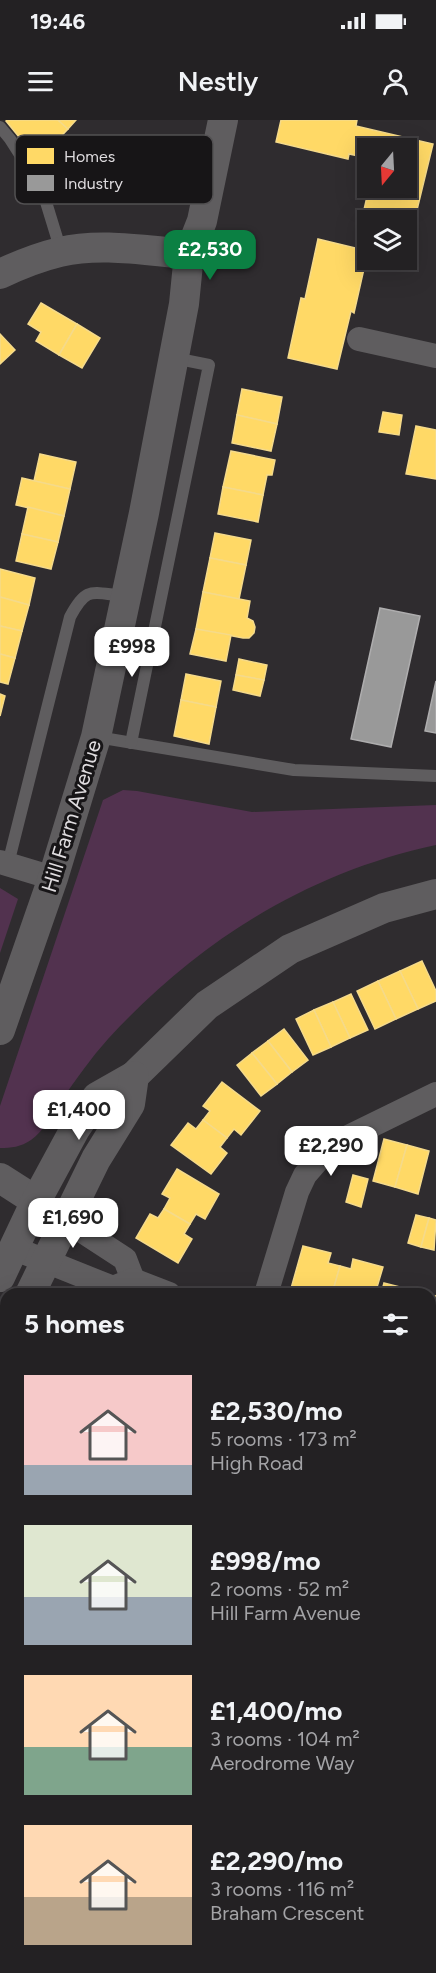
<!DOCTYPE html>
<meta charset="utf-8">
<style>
body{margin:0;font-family:Figtree,sans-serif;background:#2b292b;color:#f1f3f6;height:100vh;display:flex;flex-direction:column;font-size:22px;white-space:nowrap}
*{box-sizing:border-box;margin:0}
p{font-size:20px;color:#a3a3a6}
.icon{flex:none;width:33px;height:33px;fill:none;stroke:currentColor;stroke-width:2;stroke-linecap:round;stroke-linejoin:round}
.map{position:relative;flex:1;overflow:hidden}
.drawer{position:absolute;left:0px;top:1168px;width:436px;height:686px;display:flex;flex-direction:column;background:#232123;border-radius:18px 18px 0 0;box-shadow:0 6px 24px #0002,0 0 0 2px #403e41}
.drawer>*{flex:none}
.needle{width:39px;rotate:198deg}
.fabs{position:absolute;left:357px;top:18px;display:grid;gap:12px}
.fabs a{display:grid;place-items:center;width:60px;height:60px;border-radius:0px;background:#232123;box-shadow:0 6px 24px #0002,0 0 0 2px #403e41;font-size:30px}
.price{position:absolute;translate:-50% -51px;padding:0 14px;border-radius:12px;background:#fff;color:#222;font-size:20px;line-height:39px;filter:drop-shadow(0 2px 3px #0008)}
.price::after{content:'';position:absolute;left:50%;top:36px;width:18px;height:14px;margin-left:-9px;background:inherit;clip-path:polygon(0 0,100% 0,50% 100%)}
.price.selected{background:#0b8043;color:#fff}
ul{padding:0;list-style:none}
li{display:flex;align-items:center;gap:18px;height:150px;padding:0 24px}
li span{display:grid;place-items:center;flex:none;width:168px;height:120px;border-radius:0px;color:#555}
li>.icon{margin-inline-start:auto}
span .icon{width:72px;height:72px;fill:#fffc;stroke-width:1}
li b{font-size:26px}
h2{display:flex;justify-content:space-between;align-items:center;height:72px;padding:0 24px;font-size:26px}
.status{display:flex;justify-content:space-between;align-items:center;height:42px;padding:0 30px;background:#232123;direction:ltr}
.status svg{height:16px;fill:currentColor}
header{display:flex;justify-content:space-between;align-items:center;height:78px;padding:0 24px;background:#232123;font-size:27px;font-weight:600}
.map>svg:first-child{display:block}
</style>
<div class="status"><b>19:46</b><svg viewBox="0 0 49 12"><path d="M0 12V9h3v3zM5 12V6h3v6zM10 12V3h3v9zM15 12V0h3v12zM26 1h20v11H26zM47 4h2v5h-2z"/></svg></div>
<header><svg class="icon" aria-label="menu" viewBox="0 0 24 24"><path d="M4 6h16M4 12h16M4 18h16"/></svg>Nestly<svg class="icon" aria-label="person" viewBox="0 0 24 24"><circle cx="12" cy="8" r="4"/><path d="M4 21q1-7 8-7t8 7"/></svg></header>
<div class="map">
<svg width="436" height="1853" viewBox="0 0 436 1853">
<rect width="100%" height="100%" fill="#2f2c2f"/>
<g fill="#52324f">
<path d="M 123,670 L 137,671 L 252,692 L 436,685 L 436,725 C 306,753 197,822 108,919 C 91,938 76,959 61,981 C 52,994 44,1011 31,1020 C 21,1027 11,1028 0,1028 L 0,986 L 103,680 Z"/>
<path d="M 0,768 L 18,779 L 0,833 Z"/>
<path d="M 436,1677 L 436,1761 L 431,1761 L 431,1680 Z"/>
<path d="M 431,1812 L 436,1812 L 436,1853 L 417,1853 L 416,1848 L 430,1848 Z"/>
<path d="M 0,1828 L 6,1828 L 6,1848 L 355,1848 L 363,1853 L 0,1853 Z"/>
</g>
<g fill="#ffd966" stroke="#f5da8a" stroke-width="1.5">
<path d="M 7,0 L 58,0 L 68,9 L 38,40 L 6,1 Z"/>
<path d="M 58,0 L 76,0 L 68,9 Z"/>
<path d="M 281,0 L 357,0 L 356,6 L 433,24 L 407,131 L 406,100 L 368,100 L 368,123 L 357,120 L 369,68 L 406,68 L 406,28 L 368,28 L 368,38 L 349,34 L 348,39 L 276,22 Z"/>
<path d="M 318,119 L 368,131 L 354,193 L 351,191 L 337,249 L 288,238 L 301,178 L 305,179 Z"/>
<path d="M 41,183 L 77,204 L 59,235 L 36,221 L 41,212 L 28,204 Z"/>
<path d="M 77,204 L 100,218 L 82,248 L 59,235 Z"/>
<path d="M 0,214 L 15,230 L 0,244 Z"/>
<path d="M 242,269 L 282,277 L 277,304 L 237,295 Z"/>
<path d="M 383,292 L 402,295 L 399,315 L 379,312 Z"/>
<path d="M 237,295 L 277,304 L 271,331 L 232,323 Z"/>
<path d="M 416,306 L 436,310 L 436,359 L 406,354 Z"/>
<path d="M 231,331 L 275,340 L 272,355 L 267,355 L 263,375 L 223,367 Z"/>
<path d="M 40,334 L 76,342 L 70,369 L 34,361 Z"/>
<path d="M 22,358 L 70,369 L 64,396 L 16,385 Z"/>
<path d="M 223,367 L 263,375 L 258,402 L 218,394 Z"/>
<path d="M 28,387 L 64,396 L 58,422 L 22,414 Z"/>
<path d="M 215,413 L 251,420 L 246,445 L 210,438 Z"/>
<path d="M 22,414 L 58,422 L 51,449 L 16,441 Z"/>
<path d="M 210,438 L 246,445 L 239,479 L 203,472 Z"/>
<path d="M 0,449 L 35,458 L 29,485 L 0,477 Z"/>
<path d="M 203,472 L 250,481 L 247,498 L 253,501 L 255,507 L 254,513 L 249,518 L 243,518 L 196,509 Z"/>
<path d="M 0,477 L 29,485 L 22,511 L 0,506 Z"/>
<path d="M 0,506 L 22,511 L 15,538 L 0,534 Z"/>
<path d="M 196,509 L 231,515 L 226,541 L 190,534 Z"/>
<path d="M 0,534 L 15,538 L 8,564 L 0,562 Z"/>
<path d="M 239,539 L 267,545 L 264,560 L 236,555 Z"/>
<path d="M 186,554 L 221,561 L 216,587 L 181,580 Z"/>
<path d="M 236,555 L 264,560 L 260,576 L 233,570 Z"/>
<path d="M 0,574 L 5,576 L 0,596 Z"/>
<path d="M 181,580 L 216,587 L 209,624 L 174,616 Z"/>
<path d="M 422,841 L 436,871 L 436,881 L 418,889 L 400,851 Z"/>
<path d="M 400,851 L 418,889 L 396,899 L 378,861 Z"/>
<path d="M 378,861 L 396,899 L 375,909 L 357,871 Z"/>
<path d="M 351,874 L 368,910 L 350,918 L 333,882 Z"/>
<path d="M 333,882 L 350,918 L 331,927 L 314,890 Z"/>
<path d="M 314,890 L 331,927 L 313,935 L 296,899 Z"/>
<path d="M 284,909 L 308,940 L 292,952 L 268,921 Z"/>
<path d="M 268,921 L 292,952 L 277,964 L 252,933 Z"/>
<path d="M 252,933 L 277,964 L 261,976 L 237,945 Z"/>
<path d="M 222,962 L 260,991 L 241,1015 L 234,1009 L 227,1018 L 203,1000 L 210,991 L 203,986 Z"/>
<path d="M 203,1000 L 227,1018 L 220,1027 L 227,1033 L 211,1054 L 171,1025 L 188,1003 L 196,1009 Z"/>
<path d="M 384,1019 L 407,1025 L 395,1067 L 373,1061 Z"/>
<path d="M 407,1025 L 429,1031 L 418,1074 L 395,1067 Z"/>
<path d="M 177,1049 L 219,1074 L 205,1099 L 196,1094 L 190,1104 L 164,1089 L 170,1078 L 162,1074 Z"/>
<path d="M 353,1055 L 368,1059 L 361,1087 L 346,1082 Z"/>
<path d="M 164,1089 L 190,1104 L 184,1114 L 192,1119 L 178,1143 L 136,1118 L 150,1094 L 158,1098 Z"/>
<path d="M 416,1095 L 429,1098 L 421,1127 L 408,1123 Z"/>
<path d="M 429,1098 L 436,1100 L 434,1130 L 421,1127 Z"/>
<path d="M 303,1126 L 331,1133 L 328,1143 L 340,1146 L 332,1174 L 321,1171 L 320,1174 L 298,1174 L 290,1172 Z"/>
<path d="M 353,1139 L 383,1147 L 375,1174 L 332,1174 L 340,1146 L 351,1149 Z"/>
<path d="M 384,1163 L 424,1173 L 424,1174 L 381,1174 Z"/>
<path d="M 430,1175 L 436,1176 L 436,1219 L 430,1217 Z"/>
<path d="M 430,1321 L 436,1323 L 436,1354 L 430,1353 Z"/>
<path d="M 6,1324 L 6,1362 L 0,1359 L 0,1337 Z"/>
<path d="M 0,1429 L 6,1432 L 0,1447 Z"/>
<path d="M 430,1486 L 436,1491 L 436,1504 L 430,1511 Z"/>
<path d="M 435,1567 L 436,1623 L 430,1628 L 430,1571 Z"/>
<rect x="0" y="1631" width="6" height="29"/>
<path d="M 0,1660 L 6,1660 L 6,1689 L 0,1690 Z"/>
<path d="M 6,1720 L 6,1740 L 0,1741 L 0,1721 Z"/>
</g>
<g fill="#999" stroke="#aeadae" stroke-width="1.5">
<path d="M 380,488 L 420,496 L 391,627 L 351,619 Z"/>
<path d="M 436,561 L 436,613 L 425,611 Z"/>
</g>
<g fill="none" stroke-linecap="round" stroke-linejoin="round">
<g stroke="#5f5d5f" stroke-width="12">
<path d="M 0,7 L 10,19 L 42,69 L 61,131"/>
<path d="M 97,617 L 294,650 L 436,656"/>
<path d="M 131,623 L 209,245 L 174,238"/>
<path d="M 8,744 L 70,497 C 87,465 92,473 125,476"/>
<path d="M 430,1669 L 436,1665"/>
</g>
<g stroke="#5f5d5f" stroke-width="24">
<path d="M 359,219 L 436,236"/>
<path d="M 0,742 L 53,758"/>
<path d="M 36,1081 L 125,1139 L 133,1160"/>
<path d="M 13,1128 L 113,1168 L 133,1160 L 169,1174"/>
<path d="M 266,1174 L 297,1072 L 305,1055 L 318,1040 L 342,1020 L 436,974"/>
<path d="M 430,1264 L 436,1266"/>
<path d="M 0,1408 L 6,1411"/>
</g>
<g stroke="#5f5d5f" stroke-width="30">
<path d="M 0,154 C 19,145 39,137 60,132 C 101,122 147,131 189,134"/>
<path d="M 0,910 L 53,758 L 96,617 L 144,393 L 184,184 L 189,134 L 202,101 L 223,0"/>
<path d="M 0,1058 L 36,1081"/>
<path d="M 0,1157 L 36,1081 L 75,1009 L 97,977 L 134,956 L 207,885 L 290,829 L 384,788 L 436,774"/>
<path d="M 30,1174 L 96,1039 L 130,984 L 134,956"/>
<path d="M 0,1237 L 6,1225"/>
<path d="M 0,1782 L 6,1782"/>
<path d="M 430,1784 L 436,1783"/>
</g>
</g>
<g text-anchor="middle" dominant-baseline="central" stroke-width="6" stroke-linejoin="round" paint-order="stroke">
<g font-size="21" fill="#dfdcdf" stroke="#171517">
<text transform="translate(71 696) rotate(-73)">Hill Farm Avenue</text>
</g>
</g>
<rect x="15" y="15" width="198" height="69" rx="9" fill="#171517" stroke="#535153" stroke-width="1.5"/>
<rect x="27" y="28" width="27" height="16" fill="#ffd966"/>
<rect x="27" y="55" width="27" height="16" fill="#999"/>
<g font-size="16" fill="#dfdcdf">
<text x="64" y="42">Homes</text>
<text x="64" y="69">Industry</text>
</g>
</svg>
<div class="fabs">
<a><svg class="needle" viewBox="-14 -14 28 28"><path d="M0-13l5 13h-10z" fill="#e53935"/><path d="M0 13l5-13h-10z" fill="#a3a3a6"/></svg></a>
<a><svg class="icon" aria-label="layers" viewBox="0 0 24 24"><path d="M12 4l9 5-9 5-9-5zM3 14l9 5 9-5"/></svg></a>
</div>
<b class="price selected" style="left:210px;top:161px">£2,530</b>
<b class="price" style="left:132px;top:558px">£998</b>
<b class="price" style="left:79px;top:1021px">£1,400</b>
<b class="price" style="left:331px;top:1057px">£2,290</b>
<b class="price" style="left:73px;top:1129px">£1,690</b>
<section class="drawer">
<h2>5 homes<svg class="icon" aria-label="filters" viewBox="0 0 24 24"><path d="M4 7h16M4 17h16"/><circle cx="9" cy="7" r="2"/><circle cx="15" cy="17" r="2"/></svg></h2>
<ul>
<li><span style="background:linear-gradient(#f6c9c9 75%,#9aa5b1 0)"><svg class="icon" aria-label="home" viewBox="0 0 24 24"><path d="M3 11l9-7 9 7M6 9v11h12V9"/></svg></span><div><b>£2,530/mo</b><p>5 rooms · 173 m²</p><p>High Road</p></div></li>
<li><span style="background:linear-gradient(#dfe7d0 60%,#9aa5b1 0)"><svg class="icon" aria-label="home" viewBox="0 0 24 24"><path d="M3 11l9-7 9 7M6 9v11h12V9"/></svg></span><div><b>£998/mo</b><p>2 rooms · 52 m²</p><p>Hill Farm Avenue</p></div></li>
<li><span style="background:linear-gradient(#ffd9b3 60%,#7fa58c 0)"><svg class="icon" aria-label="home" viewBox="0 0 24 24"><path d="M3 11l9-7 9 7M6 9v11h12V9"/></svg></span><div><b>£1,400/mo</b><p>3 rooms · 104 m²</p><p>Aerodrome Way</p></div></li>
<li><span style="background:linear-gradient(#ffd9b3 60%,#b9a48a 0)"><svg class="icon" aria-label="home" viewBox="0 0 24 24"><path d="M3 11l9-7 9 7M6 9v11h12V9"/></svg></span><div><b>£2,290/mo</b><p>3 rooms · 116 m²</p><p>Braham Crescent</p></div></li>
</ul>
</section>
</div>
